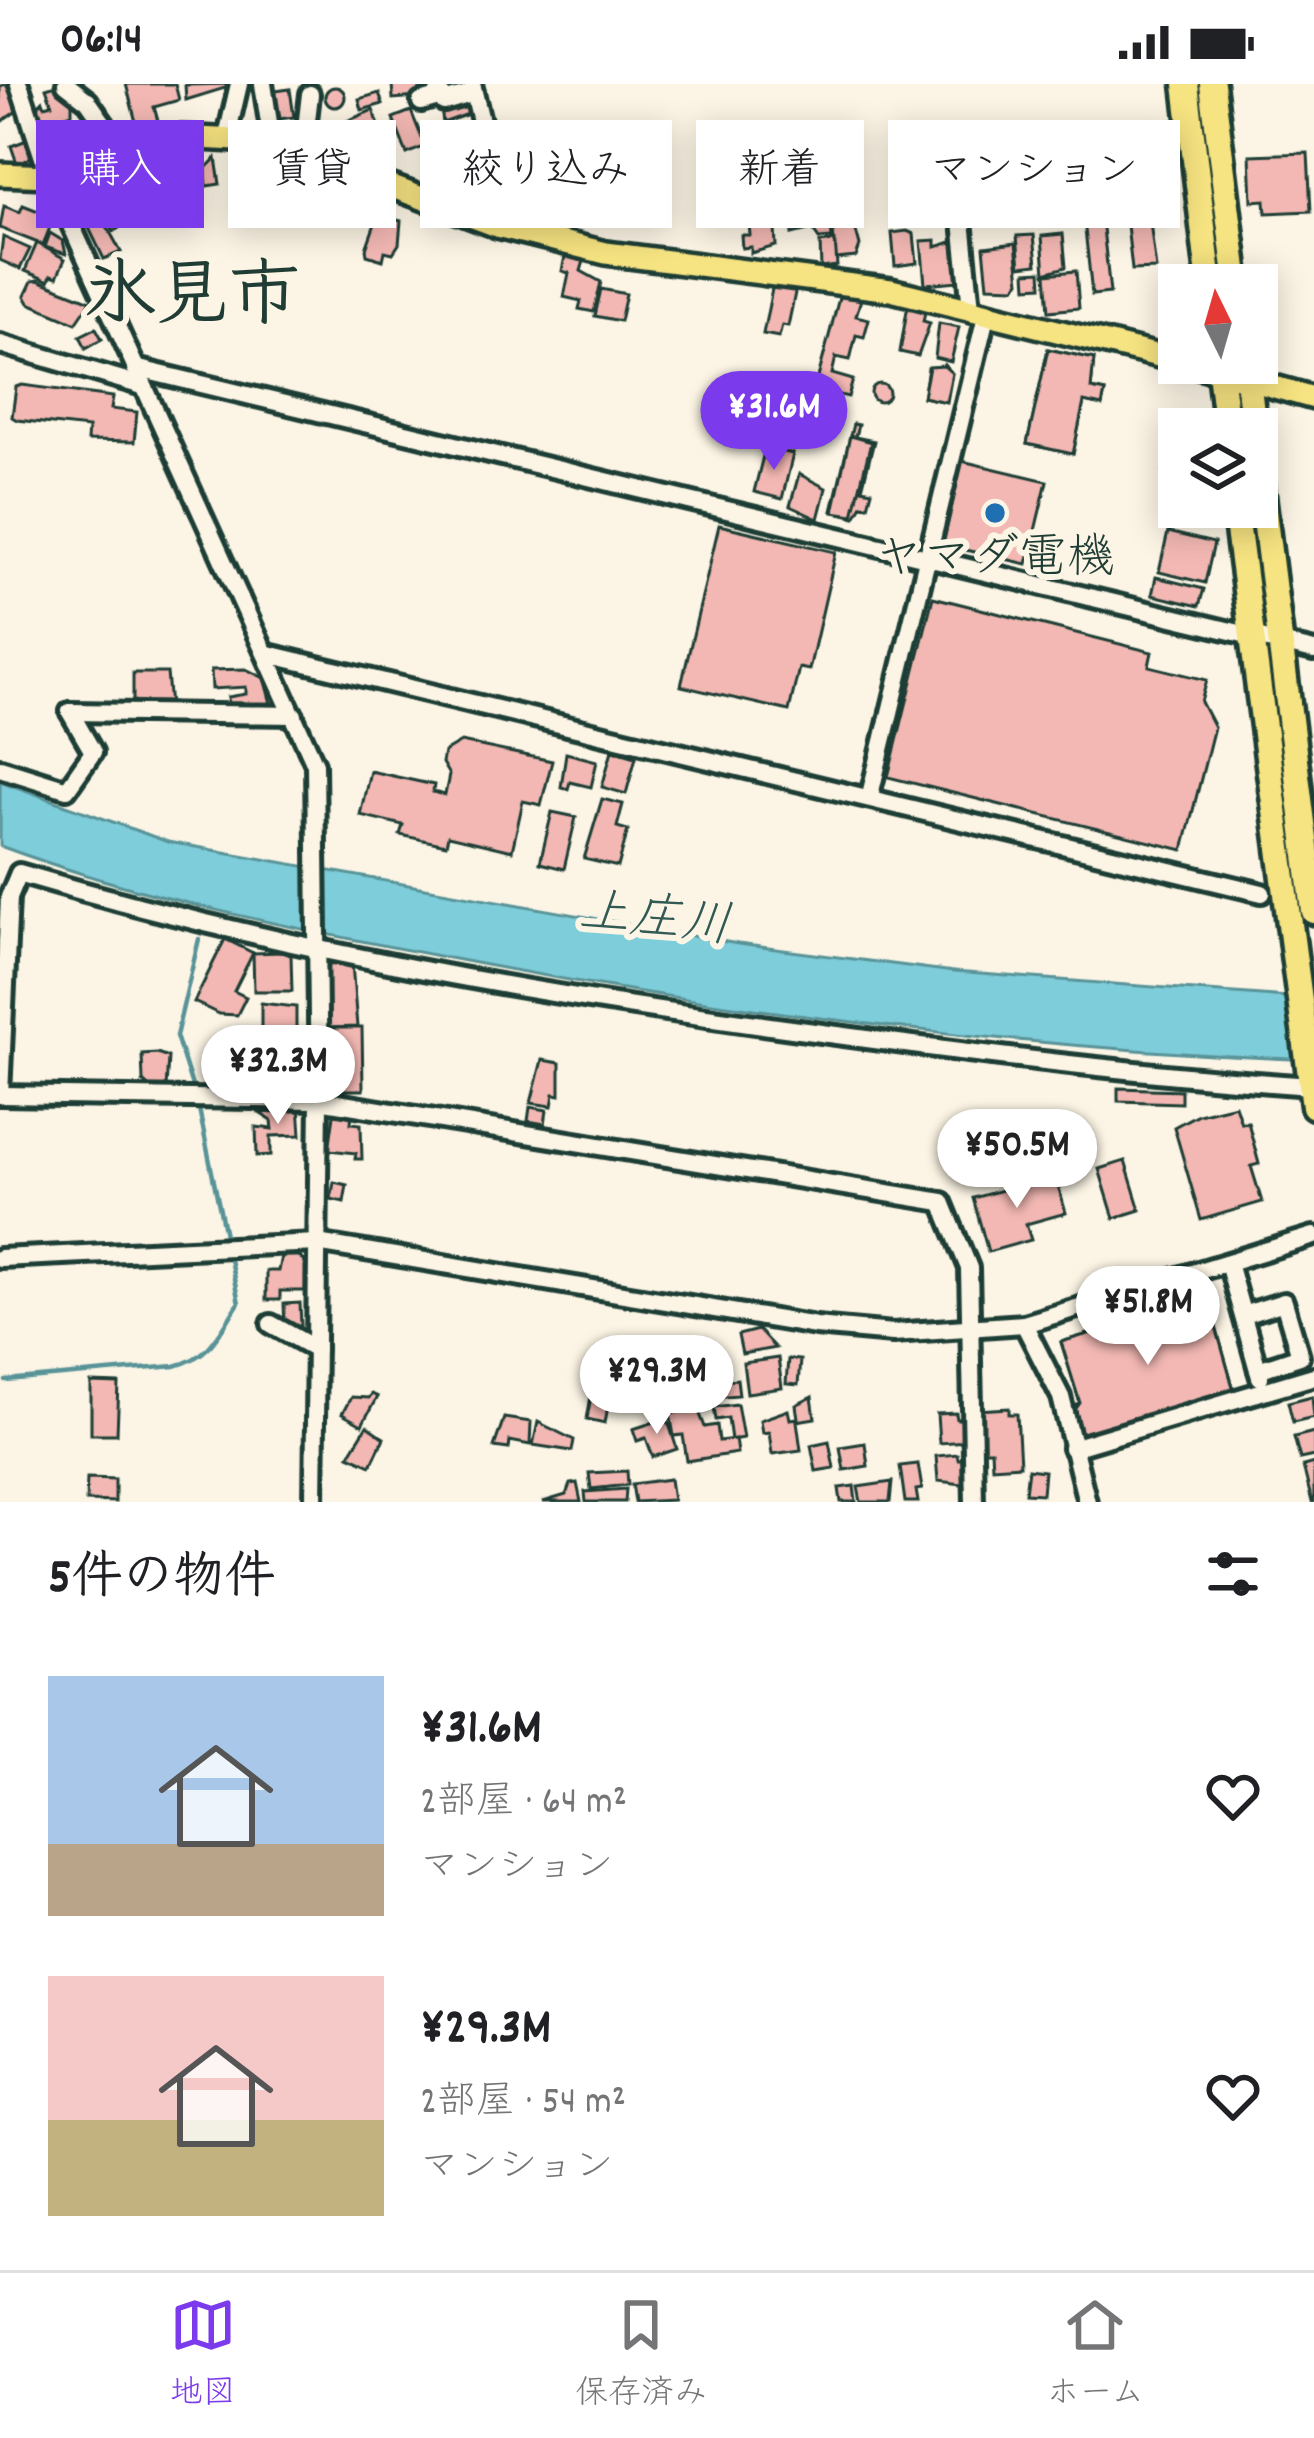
<!DOCTYPE html>
<html lang="ja">
<meta charset="utf-8">
<style>
body{margin:0;font-family:Dekko,"Klee One",sans-serif;background:#f2f2f2;color:#202124;height:100vh;display:flex;flex-direction:column;font-size:45px;white-space:nowrap}
*{box-sizing:border-box;margin:0}
p{font-size:39px;color:#757577}
.icon{flex:none;width:66px;height:66px;fill:none;stroke:currentColor;stroke-width:2;stroke-linecap:round;stroke-linejoin:round}
.map{position:relative;height:1418px;overflow:hidden}
.details{display:flex;flex-direction:column;background:#fff;flex:1}
.details>*{flex:none}
.top-card{position:absolute;left:36px;top:36px;width:1242px;height:108px;display:flex;gap:24px}
.needle{width:78px;rotate:355deg}
.tools{position:absolute;left:1158px;top:180px;display:grid;gap:24px}
.tools a{display:grid;place-items:center;width:120px;height:120px;border-radius:0px;background:#fff;box-shadow:0 6px 30px #0003;font-size:60px}
.price{position:absolute;translate:-50% -102px;padding:0 27px;border-radius:42px;background:#fff;color:#222;font-size:39px;line-height:78px;filter:drop-shadow(0 3px 6px #0008)}
.price::after{content:'';position:absolute;left:50%;top:72px;width:36px;height:27px;margin-left:-18px;background:inherit;clip-path:polygon(0 0,100% 0,50% 100%)}
.price.on{background:#7c3aed;color:#fff}
ul{padding:0;list-style:none}
li{display:flex;align-items:center;gap:36px;height:300px;padding:0 48px}
li span{display:grid;place-items:center;flex:none;width:336px;height:240px;border-radius:0px;color:#555}
li>.icon{margin-inline-start:auto}
span .icon{width:144px;height:144px;fill:#fffc;stroke-width:1}
li b{font-size:51px}
h2{display:flex;justify-content:space-between;align-items:center;height:144px;padding:0 48px;font-size:51px}
.tag{padding:0 42px;border-radius:0px;background:#fff;box-shadow:0 6px 30px #0003;font-size:42px;line-height:108px}
.tag.on{background:#7c3aed;color:#fff}
.status{display:flex;justify-content:space-between;align-items:center;height:84px;padding:0 60px;background:#fff;direction:ltr}
.status svg{height:33px;fill:currentColor}
.menu{display:flex;justify-content:space-around;align-items:center;height:168px;border-top:3px solid #e0e0e0;background:#fff;font-size:33px;color:#757577}
.menu a{display:grid;justify-items:center;gap:6px}
.menu .on{color:#7c3aed}
.map>svg:first-child{display:block}
</style>
<div class="status"><b>06:14</b><svg viewBox="0 0 49 12"><path d="M0 12V9h3v3zM5 12V6h3v6zM10 12V3h3v9zM15 12V0h3v12zM26 1h20v11H26zM47 4h2v5h-2z"/></svg></div>
<div class="map">
<svg width="1314" height="1418" viewBox="0 0 1314 1418">
<rect width="100%" height="100%" fill="#fcf5e5"/>
<filter id="ink" filterUnits="userSpaceOnUse"><feTurbulence type="fractalNoise" baseFrequency=".00833" numOctaves="2"/><feDisplacementMap in="SourceGraphic" scale="24" xChannelSelector="R" yChannelSelector="G"/><feConvolveMatrix kernelMatrix="1 2 1 2 8 2 1 2 1" color-interpolation-filters="sRGB"/></filter>
<g filter="url(#ink)">
<path fill="#7ecdda" stroke="#589398" stroke-width="3" d="M 0,697 L 168,758 L 738,860 L 954,888 L 1314,915 L 1314,976 C 1022,965 735,929 449,874 C 296,845 146,816 0,762 Z"/>
<g fill="none" stroke-linecap="round" stroke-linejoin="round">
<g stroke="#589398" stroke-width="4.5">
<path d="M 193,1005 L 176,952 L 199,855"/>
<path d="M 6,1297 L 175,1282 C 212,1272 219,1249 239,1219 L 198,1020"/>
</g>
</g>
<g fill="#f3b8b3" stroke="#1f3d34" stroke-width="3">
<path d="M 6,0 L 18,26 L 0,39 L 0,2 Z"/>
<path d="M 59,0 L 72,17 L 72,29 L 63,32 L 71,52 L 79,55 L 83,66 L 55,76 L 50,61 L 45,63 L 34,26 L 43,17 L 45,22 L 52,20 L 46,4 Z"/>
<path d="M 126,0 L 175,0 L 179,16 L 154,23 L 158,37 L 137,42 Z"/>
<path d="M 392,0 L 434,0 L 434,1 L 431,12 L 393,15 Z"/>
<path d="M 185,1 L 235,0 L 235,1 L 186,16 Z"/>
<circle cx="335" cy="13" r="10"/>
<path d="M 290,5 L 294,33 L 272,36 L 268,8 Z"/>
<path d="M 379,9 L 383,20 L 362,26 L 359,15 Z"/>
<path d="M 467,17 L 471,29 L 443,39 L 441,25 Z"/>
<path d="M 373,26 L 386,59 L 355,71 L 342,39 Z"/>
<path d="M 411,27 L 425,62 L 407,70 L 393,34 Z"/>
<path d="M 91,29 L 106,52 L 87,64 L 72,41 Z"/>
<path d="M 27,56 L 32,72 L 18,82 L 11,62 Z"/>
<path d="M 1308,69 L 1311,127 L 1266,129 L 1265,116 L 1252,117 L 1250,71 Z"/>
<path d="M 216,74 L 220,100 L 207,102 L 206,84 Z"/>
<path d="M 152,76 L 168,107 L 144,119 L 129,87 Z"/>
<path d="M 118,85 L 141,130 L 113,148 L 107,126 L 117,121 L 104,96 Z"/>
<path d="M 1111,85 L 1116,129 L 1106,133 L 1103,144 L 1110,209 L 1092,211 L 1079,89 Z"/>
<path d="M 94,97 L 107,130 L 85,144 L 67,115 Z"/>
<path d="M 949,109 L 951,126 L 918,130 L 916,113 Z"/>
<path d="M 23,121 L 54,133 L 43,161 L 0,144 L 4,122 L 20,128 Z"/>
<path d="M 829,124 L 832,154 L 819,155 L 812,145 L 792,150 L 790,127 Z"/>
<path d="M 774,127 L 776,162 L 751,169 L 751,163 L 742,164 L 741,151 L 750,151 L 748,129 Z"/>
<path d="M 378,131 L 401,137 L 399,160 L 393,169 L 385,167 L 383,176 L 367,171 L 366,165 Z"/>
<path d="M 853,136 L 860,162 L 856,173 L 836,175 L 832,138 Z"/>
<path d="M 104,137 L 121,168 L 104,175 L 89,144 Z"/>
<path d="M 1150,138 L 1156,185 L 1132,186 L 1127,141 Z"/>
<path d="M 907,147 L 914,150 L 917,179 L 895,182 L 892,149 Z"/>
<path d="M 50,149 L 63,157 L 66,170 L 45,163 Z"/>
<path d="M 1063,150 L 1066,183 L 1045,189 L 1042,152 Z"/>
<path d="M 1034,151 L 1037,180 L 1020,182 L 1017,152 Z"/>
<path d="M 3,153 L 30,165 L 20,185 L 0,176 Z"/>
<path d="M 936,156 L 936,163 L 955,157 L 959,197 L 925,200 L 921,157 Z"/>
<path d="M 835,157 L 837,182 L 821,184 L 820,159 Z"/>
<path d="M 37,159 L 65,175 L 57,193 L 51,191 L 49,197 L 25,187 Z"/>
<path d="M 1016,159 L 1020,197 L 1015,203 L 988,202 L 984,163 Z"/>
<path d="M 565,172 L 584,177 L 581,187 L 601,198 L 594,228 L 579,225 L 581,217 L 564,213 L 569,189 L 562,187 Z"/>
<path d="M 1041,187 L 1042,202 L 1027,203 L 1026,188 Z"/>
<path d="M 1076,187 L 1079,224 L 1049,227 L 1046,190 Z"/>
<path d="M 38,196 L 91,217 L 76,239 L 29,219 L 25,212 L 32,197 Z"/>
<path d="M 773,200 L 796,204 L 788,242 L 782,241 L 779,253 L 763,250 Z"/>
<path d="M 601,205 L 626,210 L 620,237 L 595,232 Z"/>
<path d="M 840,210 L 861,215 L 856,232 L 869,235 L 864,253 L 856,251 L 850,276 L 836,273 L 832,290 L 853,296 L 848,313 L 815,305 Z"/>
<path d="M 908,220 L 926,224 L 923,237 L 930,239 L 918,272 L 900,268 Z"/>
<path d="M 939,239 L 959,243 L 951,278 L 935,274 Z"/>
<path d="M 96,244 L 102,255 L 86,264 L 80,252 Z"/>
<path d="M 1048,265 L 1094,275 L 1091,305 L 1105,308 L 1102,322 L 1084,318 L 1073,370 L 1027,360 Z"/>
<path d="M 1048,265 L 1094,275 L 1091,305 L 1105,308 L 1102,322 L 1084,318 L 1073,370 L 1027,360 Z"/>
<path d="M 944,281 L 952,290 L 947,318 L 923,313 L 928,284 L 942,287 Z"/>
<path d="M 944,282 L 952,289 L 946,318 L 923,313 L 929,283 Z"/>
<circle cx="880" cy="309" r="9"/>
<path d="M 22,301 L 113,313 L 111,325 L 137,328 L 134,358 L 87,357 L 88,344 L 17,336 L 12,333 L 16,303 Z"/>
<path d="M 853,340 L 858,341 L 855,353 L 874,357 L 862,405 L 872,407 L 868,422 L 862,421 L 855,433 L 832,427 Z"/>
<path d="M 850,352 L 871,358 L 853,431 L 833,428 Z"/>
<path d="M 765,364 L 793,370 L 782,415 L 754,408 Z"/>
<path d="M 1172,373 L 1179,375 L 1179,399 L 1166,396 L 1163,388 Z"/>
<path d="M 962,377 L 1047,397 L 1027,480 L 943,461 Z"/>
<path d="M 799,390 L 826,404 L 818,435 L 790,422 Z"/>
<path d="M 719,441 L 836,468 L 809,586 L 799,584 L 789,627 L 681,602 Z"/>
<path d="M 1168,448 L 1214,459 L 1205,499 L 1159,488 Z"/>
<path d="M 1156,493 L 1204,505 L 1199,522 L 1152,511 Z"/>
<path d="M 933,513 L 1152,568 L 1149,582 L 1207,596 L 1201,618 L 1214,643 L 1183,766 L 888,693 Z"/>
<path d="M 246,585 L 264,594 L 271,619 L 259,620 L 260,626 L 229,627 L 228,613 L 246,610 L 246,603 L 212,605 L 211,586 Z"/>
<path d="M 133,589 L 167,589 L 170,622 L 133,619 Z"/>
<path d="M 461,658 L 552,677 L 541,721 L 523,717 L 512,767 L 448,752 L 446,761 L 400,751 L 403,741 L 360,731 L 370,687 L 434,701 L 433,708 L 445,711 L 449,691 L 442,679 L 444,668 Z"/>
<path d="M 612,666 L 636,673 L 626,710 L 602,703 Z"/>
<path d="M 566,669 L 597,677 L 591,703 L 570,698 L 568,705 L 561,703 Z"/>
<path d="M 602,715 L 623,720 L 617,743 L 628,746 L 618,783 L 584,775 Z"/>
<path d="M 552,728 L 576,733 L 564,785 L 540,779 Z"/>
<path d="M 225,855 L 253,869 L 234,907 L 246,913 L 237,931 L 219,930 L 194,918 Z"/>
<path d="M 282,868 L 291,871 L 292,907 L 254,907 L 253,869 Z"/>
<path d="M 352,879 L 357,943 L 326,944 L 327,880 Z"/>
<path d="M 261,919 L 296,923 L 296,954 L 261,956 Z"/>
<path d="M 331,944 L 362,944 L 363,1006 L 332,1006 L 328,1000 Z"/>
<path d="M 157,969 L 168,973 L 166,1005 L 153,1006 L 143,997 L 142,970 Z"/>
<path d="M 542,976 L 560,979 L 560,1011 L 554,1010 L 552,1022 L 531,1019 Z"/>
<path d="M 1118,1004 L 1181,1006 L 1181,1019 L 1118,1017 Z"/>
<path d="M 299,1021 L 301,1051 L 271,1052 L 271,1071 L 257,1072 L 256,1043 L 273,1045 L 272,1037 L 258,1028 L 278,1029 L 277,1022 Z"/>
<path d="M 1235,1021 L 1241,1039 L 1248,1038 L 1259,1080 L 1251,1082 L 1262,1118 L 1201,1136 L 1174,1043 L 1198,1030 Z"/>
<path d="M 530,1023 L 547,1026 L 545,1040 L 528,1037 Z"/>
<path d="M 335,1024 L 352,1026 L 351,1039 L 361,1040 L 362,1075 L 355,1075 L 356,1069 L 329,1066 Z"/>
<path d="M 1125,1077 L 1140,1126 L 1114,1134 L 1099,1085 Z"/>
<path d="M 1055,1091 L 1066,1129 L 1026,1140 L 1031,1156 L 988,1168 L 973,1114 Z"/>
<path d="M 334,1098 L 347,1101 L 344,1118 L 331,1115 Z"/>
<path d="M 281,1172 L 299,1172 L 305,1179 L 305,1207 L 280,1207 L 280,1216 L 266,1216 L 266,1187 L 278,1187 Z"/>
<path d="M 1208,1215 L 1235,1310 L 1083,1354 L 1074,1323 L 1080,1319 L 1061,1258 Z"/>
<path d="M 1208,1215 L 1235,1310 L 1083,1354 L 1075,1326 L 1080,1319 L 1061,1258 Z"/>
<path d="M 300,1219 L 301,1242 L 285,1244 L 284,1220 Z"/>
<path d="M 758,1246 L 775,1264 L 742,1270 L 738,1251 Z"/>
<path d="M 778,1274 L 782,1304 L 747,1309 L 743,1279 Z"/>
<path d="M 788,1275 L 800,1276 L 798,1301 L 786,1300 Z"/>
<path d="M 595,1289 L 613,1293 L 605,1339 L 587,1335 Z"/>
<path d="M 707,1289 L 707,1315 L 691,1316 L 690,1295 Z"/>
<path d="M 737,1295 L 739,1311 L 715,1313 L 714,1297 Z"/>
<path d="M 91,1299 L 119,1300 L 117,1350 L 91,1350 Z"/>
<path d="M 371,1310 L 377,1313 L 362,1341 L 342,1330 L 351,1313 L 368,1314 Z"/>
<path d="M 1312,1312 L 1314,1333 L 1293,1338 L 1288,1318 Z"/>
<path d="M 812,1313 L 815,1334 L 797,1337 L 801,1366 L 772,1370 L 769,1348 L 762,1349 L 760,1336 L 788,1326 L 790,1335 L 798,1334 L 796,1321 Z"/>
<path d="M 737,1320 L 743,1354 L 731,1356 L 728,1334 L 716,1336 L 714,1323 Z"/>
<path d="M 1009,1324 L 1009,1330 L 1017,1330 L 1020,1381 L 992,1383 L 991,1366 L 979,1366 L 977,1326 Z"/>
<path d="M 698,1325 L 705,1343 L 717,1341 L 719,1357 L 735,1355 L 737,1369 L 687,1377 L 683,1351 L 674,1352 L 670,1329 Z"/>
<path d="M 956,1329 L 957,1335 L 965,1335 L 967,1357 L 939,1359 L 937,1330 Z"/>
<path d="M 504,1334 L 531,1338 L 530,1361 L 510,1357 L 509,1365 L 494,1363 Z"/>
<path d="M 667,1334 L 677,1365 L 653,1373 L 646,1354 L 637,1357 L 633,1345 Z"/>
<path d="M 538,1338 L 574,1356 L 572,1367 L 533,1361 Z"/>
<path d="M 367,1342 L 384,1354 L 371,1381 L 349,1371 Z"/>
<path d="M 1314,1348 L 1314,1372 L 1300,1375 L 1294,1353 Z"/>
<path d="M 829,1357 L 834,1384 L 816,1387 L 811,1361 Z"/>
<path d="M 865,1359 L 868,1382 L 844,1386 L 840,1363 Z"/>
<path d="M 957,1370 L 958,1375 L 969,1375 L 970,1401 L 938,1397 L 936,1372 Z"/>
<path d="M 1314,1379 L 1314,1418 L 1312,1418 L 1303,1382 Z"/>
<path d="M 918,1380 L 922,1405 L 916,1406 L 918,1418 L 905,1418 L 900,1382 Z"/>
<path d="M 1028,1385 L 1044,1387 L 1042,1410 L 1025,1409 Z"/>
<path d="M 627,1387 L 628,1401 L 591,1405 L 589,1389 Z"/>
<path d="M 87,1394 L 115,1395 L 115,1418 L 86,1417 Z"/>
<path d="M 670,1395 L 673,1416 L 635,1418 L 632,1400 Z"/>
<path d="M 892,1398 L 890,1418 L 861,1418 L 858,1403 Z"/>
<path d="M 577,1399 L 581,1418 L 543,1418 L 566,1411 L 570,1400 Z"/>
<path d="M 854,1402 L 856,1418 L 841,1418 L 839,1404 Z"/>
<path d="M 626,1405 L 625,1418 L 586,1418 L 585,1408 Z"/>
</g>
<g fill="none" stroke-linecap="round" stroke-linejoin="round">
<g stroke="#1f3d34" stroke-width="26">
<g id="minor">
<path d="M 19,0 L 49,92 L 315,680 L 319,1016 L 314,1418"/>
<path d="M 66,0 L 88,17 L 109,47 L 137,64"/>
<path d="M 263,0 L 272,58"/>
<path d="M 472,0 L 502,124 L 497,142"/>
<path d="M 438,3 L 444,18 L 474,9"/>
<path d="M 421,18 L 442,12"/>
<path d="M 227,52 L 239,0"/>
<path d="M 303,71 L 310,10"/>
<path d="M 958,98 L 971,224"/>
<path d="M 0,260 L 143,302"/>
<path d="M 135,284 L 1314,567"/>
<path d="M 268,570 L 1262,809"/>
<path d="M 70,628 L 294,631"/>
<path d="M 0,684 L 67,705 L 93,668 L 70,628"/>
<path d="M 870,711 L 987,228"/>
<path d="M 0,1011 L 9,813 L 19,789 C 282,867 550,913 822,949 C 985,971 1148,991 1312,1002"/>
<path d="M 0,1011 L 319,1016 L 942,1118 L 969,1184 L 974,1418"/>
<path d="M 0,1174 L 317,1159 L 816,1242 L 893,1249 L 1024,1240 L 1314,1152"/>
<path d="M 1228,1179 L 1260,1293"/>
<path d="M 1243,1231 L 1284,1218 L 1300,1272 L 1258,1286"/>
<path d="M 271,1240 L 316,1265"/>
<path d="M 1024,1240 L 1061,1313 L 1087,1418"/>
<path d="M 1072,1364 L 1314,1292"/>
</g>
</g>
<g stroke="#1f3d34" stroke-width="30">
<g id="major">
<path d="M 0,90 L 49,92 L 179,53 L 272,58 L 497,142 L 606,169 L 891,206 L 1179,277"/>
<path d="M 1188,279 L 1314,314"/>
</g>
</g>
<g stroke="#1f3d34" stroke-width="33">
<g id="highway">
<path d="M 1186,0 L 1210,201"/>
<path d="M 1212,0 L 1237,201"/>
<path d="M 1219,279 L 1227,345"/>
<path d="M 1246,279 L 1254,345"/>
<path d="M 1257,371 L 1314,827"/>
<path d="M 1235,423 L 1314,1022"/>
</g>
</g>
<use href="#minor" stroke="#fcf5e5" stroke-width="16"/>
<use href="#major" stroke="#f6e381" stroke-width="21"/>
<use href="#highway" stroke="#f6e381" stroke-width="24"/>
</g>
</g>
<circle fill="#1f6fb2" stroke="#fcf5e5" stroke-width="4.5" cx="995" cy="429" r="12"/>
<g text-anchor="middle" dominant-baseline="central" stroke-width="12" stroke-linejoin="round" paint-order="stroke">
<g font-size="48" fill="#1f3d34" stroke="#fcf5e5">
<text x="995" y="477">ヤマダ電機</text>
</g>
<g font-size="51" font-style="italic" fill="#325a55" stroke="#fcf5e5">
<text transform="translate(655 839) rotate(6)">上庄川</text>
</g>
<g font-size="72" font-weight="bold" fill="#1f3d34" stroke="#fcf5e5">
<text x="192" y="217">氷見市</text>
</g>
</g>
</svg>
<div class="tools">
<a><svg class="needle" viewBox="-14 -14 28 28"><path d="M0-13l5 13h-10z" fill="#e53935"/><path d="M0 13l5-13h-10z" fill="#757577"/></svg></a>
<a><svg class="icon" aria-label="layers" viewBox="0 0 24 24"><path d="M12 4l9 5-9 5-9-5zM3 14l9 5 9-5"/></svg></a>
</div>
<b class="price on" style="left:774px;top:389px">¥31.6M</b>
<b class="price" style="left:278px;top:1043px">¥32.3M</b>
<b class="price" style="left:1017px;top:1127px">¥50.5M</b>
<b class="price" style="left:1148px;top:1284px">¥51.8M</b>
<b class="price" style="left:657px;top:1353px">¥29.3M</b>
<div class="top-card">
<a class="tag on">購入</a>
<a class="tag">賃貸</a>
<a class="tag">絞り込み</a>
<a class="tag">新着</a>
<a class="tag">マンション</a>
</div>
</div>
<section class="details">
<h2>5件の物件<svg class="icon" aria-label="filters" viewBox="0 0 24 24"><path d="M4 7h16M4 17h16"/><circle cx="9" cy="7" r="2"/><circle cx="15" cy="17" r="2"/></svg></h2>
<ul>
<li><span style="background:linear-gradient(#a9c7e8 70%,#b9a48a 0)"><svg class="icon" aria-label="home" viewBox="0 0 24 24"><path d="M3 11l9-7 9 7M6 9v11h12V9"/></svg></span><div><b>¥31.6M</b><p>2部屋 · 64 m²</p><p>マンション</p></div><svg class="icon" aria-label="heart" viewBox="0 0 24 24"><path d="M12 20l-8-8c-3-5 5-10 8-4 3-6 11-1 8 4z"/></svg></li>
<li><span style="background:linear-gradient(#f6c9c9 60%,#c2b280 0)"><svg class="icon" aria-label="home" viewBox="0 0 24 24"><path d="M3 11l9-7 9 7M6 9v11h12V9"/></svg></span><div><b>¥29.3M</b><p>2部屋 · 54 m²</p><p>マンション</p></div><svg class="icon" aria-label="heart" viewBox="0 0 24 24"><path d="M12 20l-8-8c-3-5 5-10 8-4 3-6 11-1 8 4z"/></svg></li>
</ul>
</section>
<nav class="menu">
<a class="on"><svg class="icon" aria-label="map" viewBox="0 0 24 24"><path d="M3 6l6-2 6 2 6-2v14l-6 2-6-2-6 2zM9 4v14M15 6v14"/></svg>地図</a>
<a><svg class="icon" aria-label="saved" viewBox="0 0 24 24"><path d="M7 4h10v16l-5-4-5 4z"/></svg>保存済み</a>
<a><svg class="icon" aria-label="home" viewBox="0 0 24 24"><path d="M3 11l9-7 9 7M6 9v11h12V9"/></svg>ホーム</a>
</nav>
